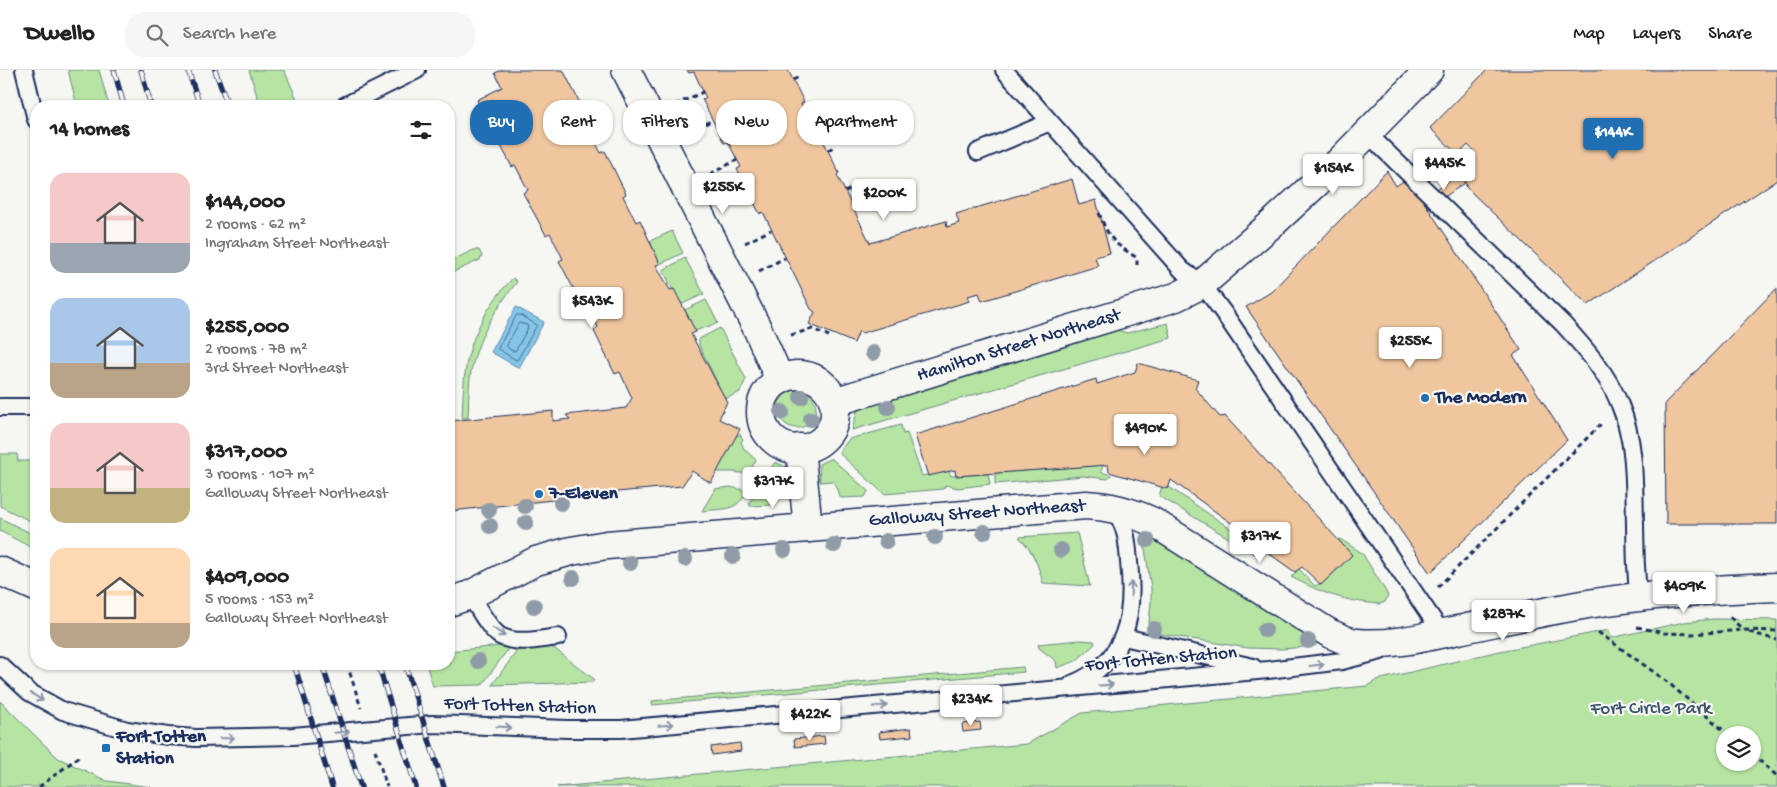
<!DOCTYPE html>
<meta charset="utf-8">
<style>
body{margin:0;font-family:"Gochi Hand",sans-serif;background:#f6f6f6;color:#222;height:100vh;display:flex;flex-direction:column;font-size:19px;white-space:nowrap}
*{box-sizing:border-box;margin:0}
p{font-size:16px;color:#767676}
.icon{flex:none;width:28px;height:28px;fill:none;stroke:currentColor;stroke-width:2;stroke-linecap:round;stroke-linejoin:round}
.map{position:relative;flex:1;overflow:hidden}
.panel{position:absolute;left:30px;top:30px;width:425px;height:570px;display:flex;flex-direction:column;background:#fff;border-radius:20px;box-shadow:0 1px 4px #0004}
.panel>*{flex:none}
.hud{position:absolute;left:470px;top:30px;width:475px;height:45px;display:flex;gap:10px}
.tools{position:absolute;left:1716px;top:656px;display:grid;gap:10px}
.tools a{display:grid;place-items:center;width:45px;height:45px;border-radius:50%;background:#fff;box-shadow:0 1px 4px #0004;font-size:25px}
.price{position:absolute;translate:-50% -42px;padding:0 11px;border-radius:5px;background:#fff;color:#222;font-size:16px;line-height:32px;filter:drop-shadow(0 1px 2px #0008)}
.price::after{content:'';position:absolute;left:50%;top:30px;width:15px;height:11px;margin-left:-8px;background:inherit;clip-path:polygon(0 0,100% 0,50% 100%)}
.price.on{background:#1f6fb2;color:#fff}
ul{padding:0;list-style:none}
li{display:flex;align-items:center;gap:15px;height:125px;padding:0 20px}
li span{display:grid;place-items:center;flex:none;width:140px;height:100px;border-radius:15px;color:#555}
li>.icon{margin-inline-start:auto}
span .icon{width:60px;height:60px;fill:#fffc;stroke-width:1}
li b{font-size:21px}
h2{display:flex;justify-content:space-between;align-items:center;height:60px;padding:0 20px;font-size:21px}
.tag{padding:0 18px;border-radius:20px;background:#fff;box-shadow:0 1px 4px #0004;font-size:18px;line-height:45px}
.tag.on{background:#1f6fb2;color:#fff}
header{display:flex;align-items:center;gap:30px;box-sizing:border-box;height:70px;padding:0 25px;background:#fff;border-bottom:1px solid #e0e0e0}
header strong{font-size:24px}
nav{display:flex;gap:28px;margin-inline-start:auto;font-size:18px}
.search{width:350px;height:45px;background:#f6f6f6;display:flex;align-items:center;gap:12px;box-sizing:border-box;padding:0 18px;border-radius:20px;color:#767676;font-size:19px}
.map>svg:first-child{display:block}
</style>
<header>
<strong>Dwello</strong>
<div class="search"><svg class="icon" aria-label="search" viewBox="0 0 24 24"><circle cx="10" cy="10" r="6"/><path d="M15 15l6 6"/></svg>Search here</div>
<nav><a>Map</a><a>Layers</a><a>Share</a></nav>
</header>
<div class="map">
<svg width="1777" height="717" viewBox="0 0 1777 717">
<rect width="100%" height="100%" fill="#f6f6f2"/>
<filter id="ink" filterUnits="userSpaceOnUse"><feTurbulence type="fractalNoise" baseFrequency=".02" numOctaves="2"/><feDisplacementMap in="SourceGraphic" scale="10" xChannelSelector="R" yChannelSelector="G"/><feConvolveMatrix kernelMatrix="1 2 1 2 8 2 1 2 1" color-interpolation-filters="sRGB"/></filter>
<g filter="url(#ink)">
<g fill="#b6e4a2" stroke="#688a80" fill-rule="evenodd">
<path d="M 68,0 L 99,0 L 109,36 L 77,36 Z"/>
<path d="M 249,0 L 284,0 L 300,36 L 260,36 Z"/>
<path d="M 672,161 L 683,183 L 660,194 L 650,171 Z"/>
<path d="M 473,180 L 479,180 L 482,186 L 480,190 L 449,204 L 449,192 Z"/>
<path d="M 685,188 L 704,224 L 680,235 L 663,200 Z"/>
<path d="M 513,208 L 517,212 C 497,237 479,265 472,297 C 468,313 469,331 468,348 L 462,348 C 463,331 463,313 466,297 C 471,265 490,231 513,208 Z"/>
<path d="M 706,230 L 718,253 L 695,261 L 685,240 Z"/>
<path d="M 1168,253 L 1171,268 L 852,360 L 858,338 L 1117,260 L 1127,263 Z"/>
<path d="M 720,258 L 746,309 L 740,322 L 725,329 L 699,275 L 699,269 Z"/>
<circle cx="797" cy="339" r="19"/>
<path d="M 901,355 L 903,364 L 907,363 L 922,406 L 948,400 L 951,406 L 988,404 L 990,414 L 958,418 L 946,415 L 943,419 L 884,424 L 840,384 L 840,381 L 849,369 Z"/>
<path d="M 734,362 L 737,366 L 740,364 L 743,370 L 741,372 L 744,379 L 756,390 L 748,404 L 734,402 L 714,402 Z"/>
<path d="M 0,384 L 17,384 L 18,391 L 36,391 L 36,454 L 0,436 Z"/>
<path d="M 829,389 L 832,389 L 868,421 L 865,427 L 841,428 L 839,426 L 834,411 L 820,412 L 819,394 Z"/>
<path d="M 775,392 L 786,397 L 787,414 L 772,416 L 773,433 L 771,435 L 750,436 L 749,433 Z"/>
<path d="M 1103,395 L 1101,402 L 1111,405 L 1108,409 L 1083,406 L 995,414 L 995,403 Z"/>
<path d="M 1163,413 L 1234,461 L 1233,463 L 1261,482 L 1255,484 L 1159,426 Z"/>
<path d="M 730,417 L 748,421 C 734,443 726,438 702,441 L 715,419 Z"/>
<path d="M 0,448 L 36,466 L 36,480 L 0,461 Z"/>
<path d="M 1077,463 L 1090,516 L 1043,513 C 1038,494 1033,481 1019,467 Z"/>
<path d="M 1149,464 L 1319,572 L 1315,576 L 1282,579 L 1248,578 L 1148,562 L 1151,533 L 1151,518 L 1143,466 Z"/>
<path d="M 1340,469 L 1362,483 L 1385,520 L 1388,526 L 1385,532 L 1380,534 C 1343,531 1324,524 1291,507 L 1299,499 L 1315,516 L 1319,514 L 1321,515 L 1352,485 L 1338,470 Z"/>
<path d="M 1714,549 L 1777,550 L 1777,717 L 557,717 L 1027,674 L 1082,643 L 1367,616 L 1377,610 L 1495,582 L 1609,560 L 1611,568 L 1684,552 ZM 1725,665 L 1752,665 L 1752,692 L 1725,692 Z"/>
<path d="M 1080,570 L 1094,571 L 1095,574 L 1076,591 L 1057,598 L 1056,591 L 1039,578 L 1038,574 Z"/>
<path d="M 522,574 L 544,574 L 555,579 L 594,609 L 593,612 L 492,615 Z"/>
<path d="M 511,575 L 482,615 L 433,616 L 426,594 L 449,594 L 449,581 Z"/>
<path d="M 1023,597 L 1024,602 L 652,635 L 652,631 Z"/>
<path d="M 0,631 L 58,688 L 107,711 L 151,717 L 0,717 Z"/>
</g>
<path fill="#85c5e6" stroke="#5b89b0" d="M 516,237 L 544,252 L 519,298 L 491,282 Z"/>
<g fill="none" stroke-linecap="round" stroke-linejoin="round">
<g stroke="#456b94" stroke-width="1">
<path d="M 517,245 L 520,245 L 537,255 L 518,289 L 516,290 L 498,279 Z"/>
<path d="M 519,253 L 527,255 L 528,258 L 516,280 L 513,281 L 508,278 L 507,276 Z"/>
</g>
</g>
<g fill="#efc69e" stroke="#1b2f5e">
<path d="M 502,0 L 563,0 L 592,56 L 588,58 L 601,83 L 605,81 L 626,124 L 623,126 L 636,152 L 640,150 L 660,194 L 656,195 L 670,220 L 674,219 L 696,262 L 691,264 L 727,332 L 719,349 L 740,359 L 711,413 L 692,401 L 682,416 L 573,426 L 575,420 L 560,421 L 562,429 L 451,441 L 449,433 L 449,351 L 553,341 L 553,351 L 570,349 L 566,345 L 626,338 L 632,328 L 620,302 L 615,304 L 594,261 L 598,257 L 585,232 L 581,233 L 559,191 L 563,189 L 550,163 L 546,165 L 523,123 L 528,120 L 515,95 L 512,97 L 477,30 L 502,17 L 495,3 Z"/>
<path d="M 687,0 L 788,0 L 804,32 L 801,34 L 814,60 L 817,58 L 839,103 L 837,105 L 870,173 L 946,151 L 947,157 L 959,153 L 956,144 L 1072,109 L 1079,135 L 1096,130 L 1110,183 L 1095,187 L 1098,196 L 982,231 L 979,223 L 968,226 L 970,231 L 862,263 L 859,261 L 854,273 L 809,254 L 815,242 L 811,239 L 763,142 L 760,144 L 747,120 L 737,99 L 741,97 L 728,72 L 724,73 L 702,29 L 706,28 L 694,2 L 689,3 Z"/>
<path d="M 1487,0 L 1777,0 L 1777,110 L 1588,235 L 1465,116 L 1467,115 L 1456,101 L 1475,82 L 1468,75 L 1458,85 L 1430,58 Z"/>
<path d="M 1387,101 L 1396,116 L 1406,109 L 1422,129 L 1521,280 L 1513,285 L 1567,370 L 1430,503 L 1246,237 L 1271,222 Z"/>
<path d="M 1459,104 L 1465,113 L 1428,138 L 1422,129 Z"/>
<path d="M 1777,218 L 1777,454 L 1666,454 L 1665,333 Z"/>
<path d="M 1138,293 L 1198,310 L 1195,318 L 1219,346 L 1221,347 L 1225,346 L 1352,485 L 1321,515 L 1302,497 L 1295,502 L 1240,463 L 1241,460 L 1171,410 L 1168,419 L 1109,402 L 1108,395 L 956,406 L 955,400 L 928,406 L 915,365 L 1096,309 L 1097,314 L 1135,302 Z"/>
<path d="M 980,652 L 981,660 L 963,662 L 962,654 Z"/>
<path d="M 911,658 L 912,666 L 880,669 L 879,662 Z"/>
<path d="M 824,666 L 825,674 L 795,677 L 794,669 Z"/>
<path d="M 740,673 L 741,681 L 712,685 L 711,677 Z"/>
</g>
<g fill="none" stroke-linecap="round" stroke-linejoin="round">
<g stroke="#1b2f5e" stroke-width="20">
<g id="service">
<path d="M 24,0 L 36,50"/>
<path d="M 1004,0 L 1182,200 L 1202,214 L 1223,242 L 1442,563"/>
<path d="M 344,36 L 417,0"/>
<path d="M 1367,63 L 1563,254 C 1585,278 1608,304 1620,335 C 1636,373 1634,415 1635,455 C 1635,479 1636,503 1638,527"/>
<path d="M 978,82 L 1050,52"/>
<path d="M 0,337 L 36,337"/>
<path d="M 470,525 C 477,536 489,559 500,566 C 517,575 541,569 558,567"/>
<path d="M 1124,567 L 1253,597"/>
<path d="M 0,595 L 29,622 L 63,641 L 127,660 L 168,666 L 196,668 L 293,666 L 432,654 L 567,659 L 621,659 L 1268,600 L 1342,591 L 1381,581"/>
<path d="M 1072,614 C 1127,592 1135,546 1129,492 C 1127,470 1127,456 1112,438"/>
</g>
</g>
<g stroke="#1b2f5e" stroke-width="31">
<g id="minor">
<path d="M 626,0 L 758,260 L 780,310"/>
<circle cx="798" cy="342" r="37"/>
<path d="M 834,332 L 1176,227 L 1202,214 L 1274,152 L 1337,94 L 1429,0"/>
<path d="M 800,378 L 808,458"/>
<path d="M 0,501 L 36,517"/>
<path d="M 449,532 L 470,525 L 536,491 L 571,481 L 607,475 L 808,458 L 1086,435 C 1110,436 1132,442 1153,452 L 1329,563 C 1338,567 1347,572 1357,573 C 1391,576 1425,567 1458,560 C 1501,551 1545,541 1588,534 C 1651,524 1714,519 1777,517"/>
</g>
</g>
<g stroke="#1b2f5e" stroke-width="3" stroke-dasharray="5 4" stroke-linecap="butt">
<path d="M 793,10 L 799,7"/>
<path d="M 675,35 L 703,22"/>
<path d="M 810,53 L 819,48"/>
<path d="M 689,62 L 713,50"/>
<path d="M 828,80 L 834,77"/>
<path d="M 710,104 L 737,90"/>
<path d="M 845,122 L 854,117"/>
<path d="M 724,132 L 747,120"/>
<path d="M 1099,143 C 1110,171 1113,172 1137,188 L 1137,195"/>
<path d="M 745,173 L 771,160"/>
<path d="M 759,201 L 785,188"/>
<path d="M 791,265 L 812,259 L 829,266"/>
<path d="M 1438,517 L 1603,352"/>
<path d="M 1730,547 L 1743,560"/>
<path d="M 1637,557 L 1664,563 L 1692,564 L 1743,560 L 1777,561"/>
<path d="M 1598,562 L 1665,610 L 1729,665"/>
<path d="M 1749,562 L 1777,570"/>
<path d="M 347,594 L 361,638"/>
<path d="M 375,680 L 387,717"/>
<path d="M 1752,684 L 1777,706"/>
<path d="M 39,717 L 80,686"/>
</g>
<use href="#service" stroke="#f6f6f2" stroke-width="16"/>
<use href="#minor" stroke="#f6f6f2" stroke-width="28"/>
<g stroke="#1b2f5e" stroke-width="5.5">
<g id="rail">
<path d="M 114,0 L 124,36"/>
<path d="M 141,0 L 151,36"/>
<path d="M 188,0 L 200,36"/>
<path d="M 215,0 L 228,36"/>
<path d="M 294,594 L 332,717"/>
<path d="M 322,594 L 361,717"/>
<path d="M 378,594 L 416,717"/>
<path d="M 405,594 L 444,717"/>
</g>
</g>
<use href="#rail" stroke="#f6f6f2" stroke-width="4" stroke-dasharray="11" stroke-linecap="butt"/>
</g>
<g fill="#8f9ca8">
<circle cx="873" cy="283" r="8"/>
<circle cx="801" cy="327" r="8"/>
<circle cx="888" cy="337" r="8"/>
<circle cx="782" cy="342" r="8"/>
<circle cx="811" cy="349" r="8"/>
<circle cx="561" cy="433" r="8"/>
<circle cx="525" cy="436" r="8"/>
<circle cx="489" cy="440" r="8"/>
<circle cx="526" cy="453" r="8"/>
<circle cx="490" cy="456" r="8"/>
<circle cx="984" cy="462" r="8"/>
<circle cx="935" cy="467" r="8"/>
<circle cx="1147" cy="470" r="8"/>
<circle cx="886" cy="471" r="8"/>
<circle cx="834" cy="475" r="8"/>
<circle cx="784" cy="480" r="8"/>
<circle cx="1061" cy="480" r="8"/>
<circle cx="733" cy="486" r="8"/>
<circle cx="685" cy="489" r="8"/>
<circle cx="630" cy="493" r="8"/>
<circle cx="573" cy="508" r="8"/>
<circle cx="534" cy="536" r="8"/>
<circle cx="1154" cy="559" r="8"/>
<circle cx="1265" cy="560" r="8"/>
<circle cx="1308" cy="571" r="8"/>
<circle cx="478" cy="591" r="8"/>
</g>
<defs><path id="oneway-shaft" d="M-6 0H5M1.5-3L5.5 0L1.5 3" fill="none" stroke-width="1.6" stroke-linecap="round" stroke-linejoin="round" transform="scale(1.25)"/></defs>
<g stroke="#8892a8">
<use href="#oneway-shaft" transform="translate(1131 519) rotate(-88)"/>
<use href="#oneway-shaft" transform="translate(499 562) rotate(35)"/>
<use href="#oneway-shaft" transform="translate(1317 595) rotate(-7)"/>
<use href="#oneway-shaft" transform="translate(1106 615) rotate(-5)"/>
<use href="#oneway-shaft" transform="translate(37 627) rotate(33)"/>
<use href="#oneway-shaft" transform="translate(880 636) rotate(-5)"/>
<use href="#oneway-shaft" transform="translate(666 655) rotate(-5)"/>
<use href="#oneway-shaft" transform="translate(504 657) rotate(3)"/>
<use href="#oneway-shaft" transform="translate(342 662) rotate(-5)"/>
<use href="#oneway-shaft" transform="translate(227 668) rotate(-1)"/>
</g>
</g>
<g fill="#1f6fb2" stroke="#f6f6f2" stroke-width="2">
<circle cx="1425" cy="328" r="5"/>
<circle cx="539" cy="424" r="5"/>
<rect x="101" y="673" width="10" height="10" rx="2.5"/>
</g>
<g text-anchor="middle" dominant-baseline="central" stroke-width="4.5" stroke-linejoin="round" paint-order="stroke">
<g font-size="19" fill="#1b2f5e" stroke="#f6f6f2">
<text transform="translate(1019 276) rotate(-17)">Hamilton Street Northeast</text>
<text transform="translate(977 444) rotate(-4)">Galloway Street Northeast</text>
<text transform="translate(1161 590) rotate(-5)">Fort Totten Station</text>
<text transform="translate(520 637) rotate(2)">Fort Totten Station</text>
</g>
<g font-size="19" font-weight="bold" fill="#1b2f5e" stroke="#f6f6f2" text-anchor="start">
<text x="1435" y="328">The Modern</text>
<text x="549" y="424">7-Eleven</text>
<text x="116" y="667">Fort Totten<tspan x="116" dy="22">Station</tspan></text>
</g>
<g font-size="19" fill="#3a536c" stroke="#f6f6f2">
<text x="1651" y="639">Fort Circle Park</text>
</g>
</g>
</svg>
<div class="tools">
<a><svg class="icon" aria-label="layers" viewBox="0 0 24 24"><path d="M12 4l9 5-9 5-9-5zM3 14l9 5 9-5"/></svg></a>
</div>
<b class="price on" style="left:1613px;top:90px">$144K</b>
<b class="price" style="left:1444px;top:121px">$445K</b>
<b class="price" style="left:1333px;top:126px">$154K</b>
<b class="price" style="left:723px;top:145px">$255K</b>
<b class="price" style="left:884px;top:151px">$200K</b>
<b class="price" style="left:592px;top:259px">$543K</b>
<b class="price" style="left:1410px;top:299px">$255K</b>
<b class="price" style="left:1145px;top:386px">$490K</b>
<b class="price" style="left:773px;top:439px">$317K</b>
<b class="price" style="left:1260px;top:494px">$317K</b>
<b class="price" style="left:1684px;top:544px">$409K</b>
<b class="price" style="left:1503px;top:572px">$287K</b>
<b class="price" style="left:971px;top:657px">$234K</b>
<b class="price" style="left:810px;top:672px">$422K</b>
<div class="hud">
<a class="tag on">Buy</a>
<a class="tag">Rent</a>
<a class="tag">Filters</a>
<a class="tag">New</a>
<a class="tag">Apartment</a>
</div>
<section class="panel">
<h2>14 homes<svg class="icon" aria-label="filters" viewBox="0 0 24 24"><path d="M4 7h16M4 17h16"/><circle cx="9" cy="7" r="2"/><circle cx="15" cy="17" r="2"/></svg></h2>
<ul>
<li><span style="background:linear-gradient(#f6c9c9 70%,#9aa5b1 0)"><svg class="icon" aria-label="home" viewBox="0 0 24 24"><path d="M3 11l9-7 9 7M6 9v11h12V9"/></svg></span><div><b>$144,000</b><p>2 rooms · 62 m²</p><p>Ingraham Street Northeast</p></div></li>
<li><span style="background:linear-gradient(#a9c7e8 65%,#b9a48a 0)"><svg class="icon" aria-label="home" viewBox="0 0 24 24"><path d="M3 11l9-7 9 7M6 9v11h12V9"/></svg></span><div><b>$255,000</b><p>2 rooms · 78 m²</p><p>3rd Street Northeast</p></div></li>
<li><span style="background:linear-gradient(#f6c9c9 65%,#c2b280 0)"><svg class="icon" aria-label="home" viewBox="0 0 24 24"><path d="M3 11l9-7 9 7M6 9v11h12V9"/></svg></span><div><b>$317,000</b><p>3 rooms · 107 m²</p><p>Galloway Street Northeast</p></div></li>
<li><span style="background:linear-gradient(#ffd9b3 75%,#b9a48a 0)"><svg class="icon" aria-label="home" viewBox="0 0 24 24"><path d="M3 11l9-7 9 7M6 9v11h12V9"/></svg></span><div><b>$409,000</b><p>5 rooms · 153 m²</p><p>Galloway Street Northeast</p></div></li>
</ul>
</section>
</div>
